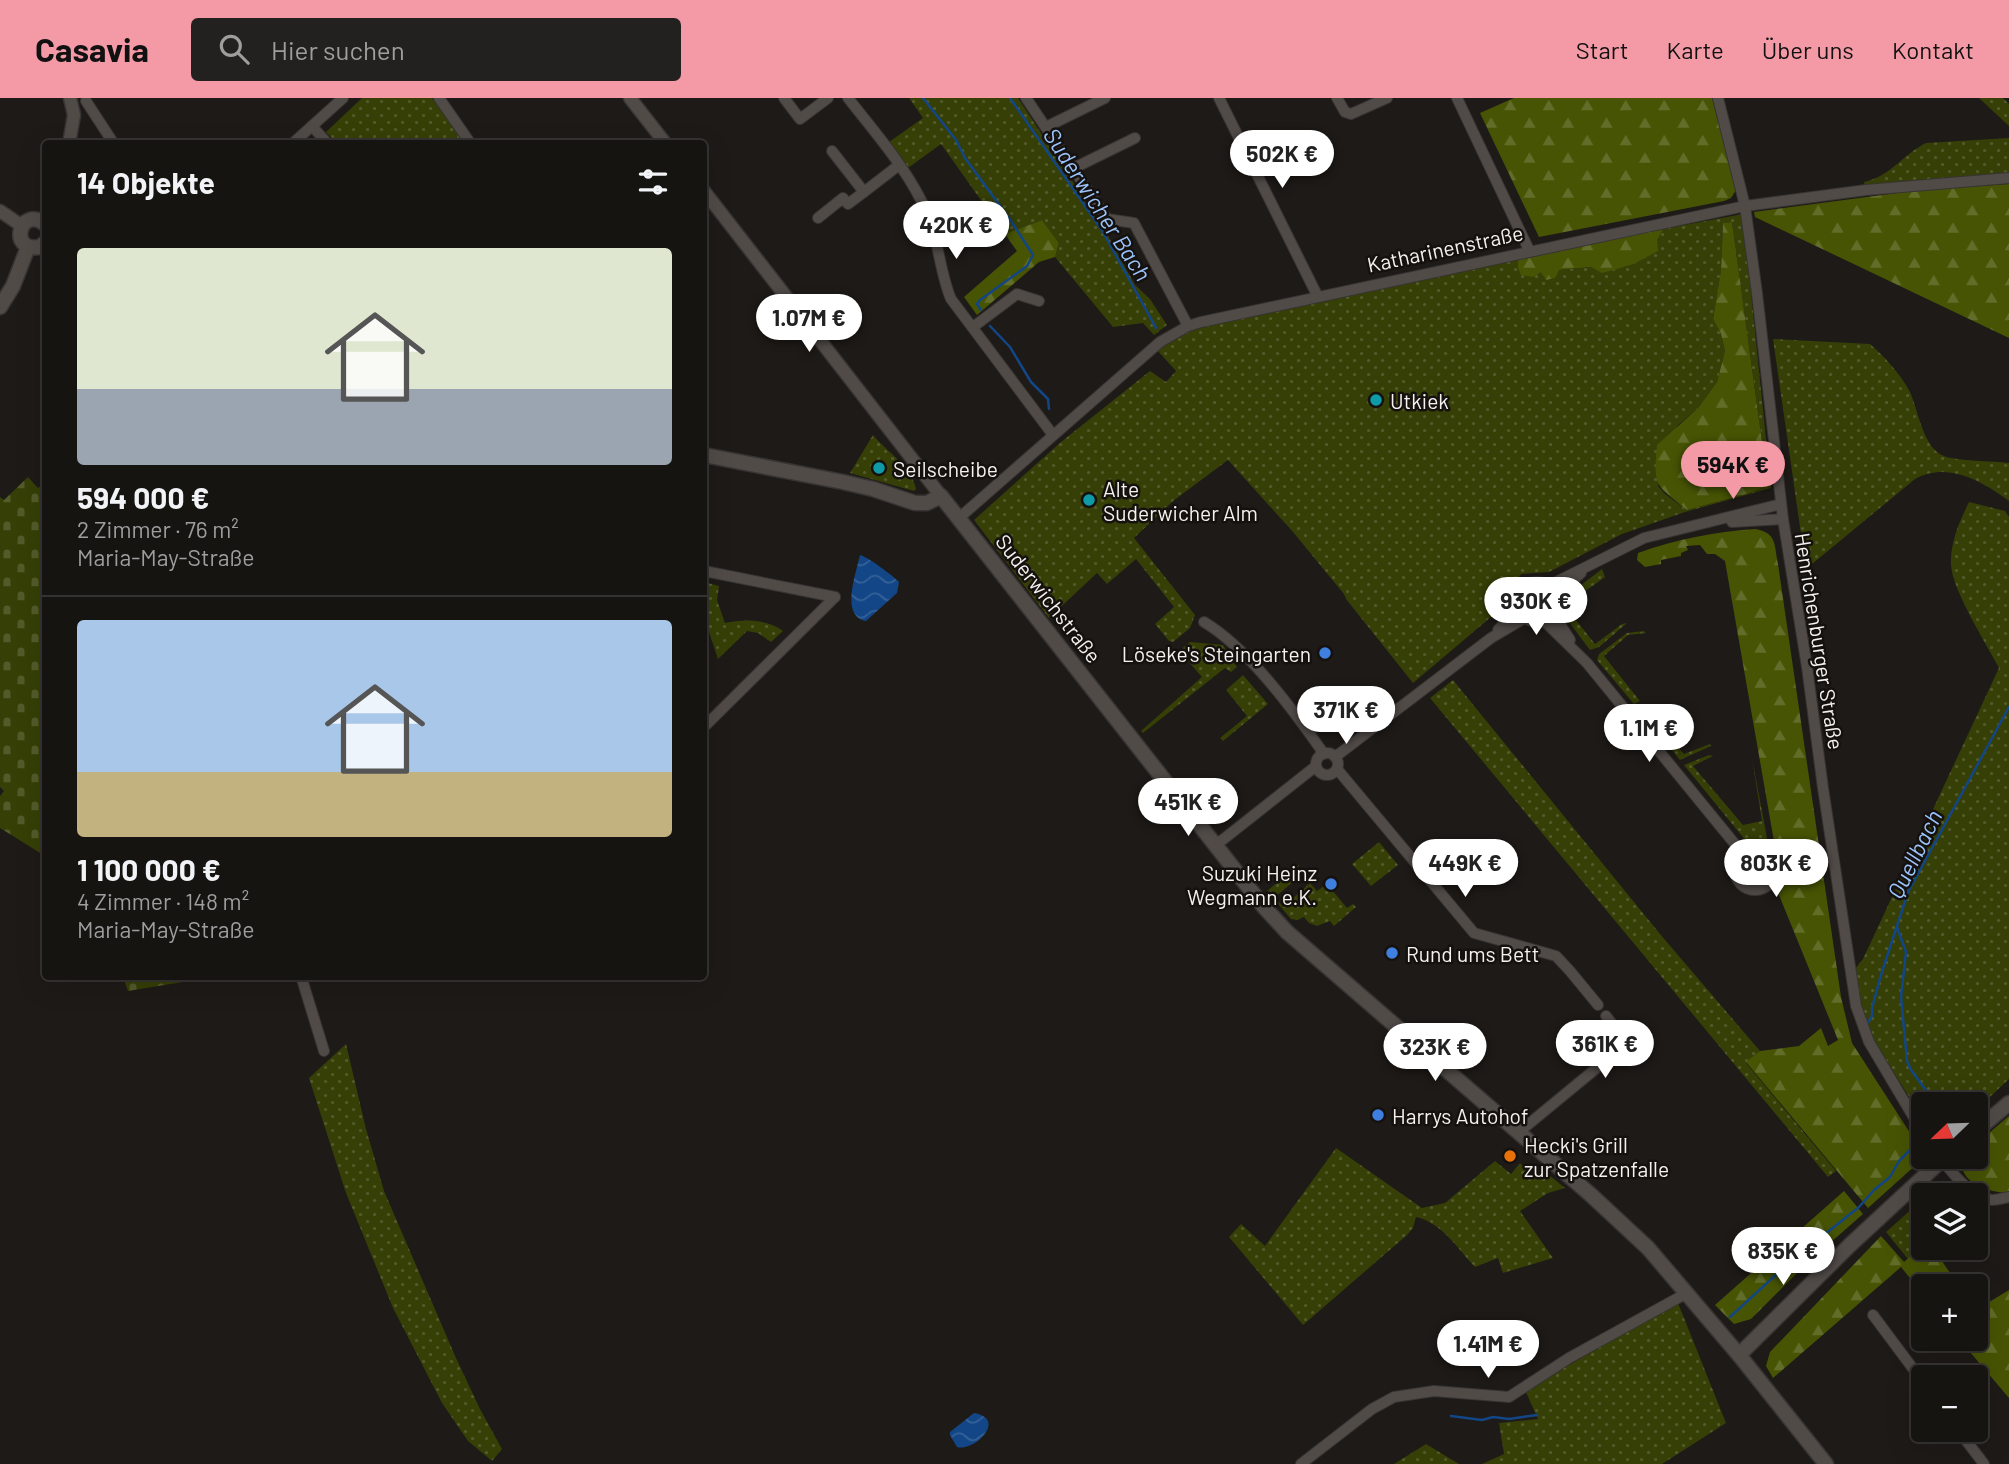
<!DOCTYPE html>
<html lang="de">
<meta charset="utf-8">
<style>
body{margin:0;font-family:Barlow,sans-serif;background:#23211f;color:#f1f3f6;height:100vh;display:flex;flex-direction:column;font-size:26px;white-space:nowrap}
*{box-sizing:border-box;margin:0}
p{font-size:23px;color:#9e9e9f}
.icon{flex:none;width:38px;height:38px;fill:none;stroke:currentColor;stroke-width:2;stroke-linecap:round;stroke-linejoin:round}
.map{position:relative;flex:1;overflow:hidden}
.side{position:absolute;left:42px;top:42px;width:665px;height:840px;display:flex;flex-direction:column;background:#161411;border-radius:7px;box-shadow:0 7px 28px #0002,0 0 0 2px #353331}
.side>*{flex:none}
.needle{width:46px;rotate:247deg}
.buttons{position:absolute;left:1911px;top:994px;display:grid;gap:14px}
.buttons a{display:grid;place-items:center;width:77px;height:77px;border-radius:7px;background:#161411;box-shadow:0 7px 28px #0002,0 0 0 2px #353331;font-size:35px}
.price{position:absolute;translate:-50% -60px;padding:0 16px;border-radius:24px;background:#fff;color:#222;font-size:23px;line-height:46px;filter:drop-shadow(0 2px 4px #0008)}
.price::after{content:'';position:absolute;left:50%;top:42px;width:21px;height:16px;margin-left:-10px;background:inherit;clip-path:polygon(0 0,100% 0,50% 100%)}
.price.on{background:#f49aa6;color:#111}
ul{padding:0;list-style:none}
li{display:grid;align-content:center;gap:14px;height:371px;padding:0 35px}
li+li{border-top:2px solid #353331}
li span{display:grid;place-items:center;height:217px;border-radius:7px;color:#555}
li>.icon{margin-inline-start:auto}
span .icon{width:126px;height:126px;fill:#fffc;stroke-width:1}
li b{font-size:30px}
h2{display:flex;justify-content:space-between;align-items:center;height:84px;padding:0 35px;font-size:30px}
header{display:flex;align-items:center;gap:42px;box-sizing:border-box;height:98px;padding:0 35px;background:#f49aa6;color:#111}
header strong{font-size:33px}
nav{display:flex;gap:38px;margin-inline-start:auto;font-size:24px}
.search{width:490px;height:63px;background:#23211f;display:flex;align-items:center;gap:18px;box-sizing:border-box;padding:0 24px;border-radius:7px;color:#9e9e9f;font-size:26px}
.map>svg:first-child{display:block}
</style>
<header>
<strong>Casavia</strong>
<div class="search"><svg class="icon" aria-label="search" viewBox="0 0 24 24"><circle cx="10" cy="10" r="6"/><path d="M15 15l6 6"/></svg>Hier suchen</div>
<nav><a>Start</a><a>Karte</a><a>Über uns</a><a>Kontakt</a></nav>
</header>
<div class="map">
<svg width="2009" height="1366" viewBox="0 0 2009 1366">
<defs>
<pattern id="grass-dots" width="8" height="8" patternUnits="userSpaceOnUse" patternTransform="scale(1.75)"><rect width="8" height="8" fill="#353f06"/><path d="M2 2h.1M6 6h.1" fill="none" stroke="#535b2b" stroke-width="1.8" stroke-linecap="round"/></pattern>
<pattern id="forest-firs" width="22" height="20" patternUnits="userSpaceOnUse" patternTransform="scale(1.75)"><rect width="22" height="20" fill="#475404"/><path d="M5 1l3.5 6h-7zM16 11l3.5 6h-7z" fill="#626d29"/></pattern>
<pattern id="cemetery-stones" width="16" height="16" patternUnits="userSpaceOnUse" patternTransform="scale(1.75)"><rect width="16" height="16" fill="#353f06"/><path d="M2 7V4a2 2 0 0 1 4 0v3zM10 15v-3a2 2 0 0 1 4 0v3z" fill="#535b2b"/></pattern>
<pattern id="water-waves" width="16" height="10" patternUnits="userSpaceOnUse" patternTransform="scale(1.75)"><rect width="16" height="10" fill="#124687"/><path d="M0 5q4-4 8 0t8 0" fill="none" stroke="#356198"/></pattern>
</defs>
<rect width="100%" height="100%" fill="#1e1a17"/>
<g fill="url(#grass-dots)" fill-rule="evenodd">
<path d="M 362,0 L 432,0 L 465,45 L 337,45 L 326,34 Z"/>
<path d="M 909,0 L 1018,0 L 1107,136 L 1135,187 L 1150,201 L 1167,227 L 1154,237 L 1143,225 L 1113,229 L 1055,159 L 1059,145 L 1042,122 L 1005,136 L 941,46 L 908,70 L 889,44 L 923,20 Z"/>
<path d="M 1979,0 L 2003,0 L 2009,6 L 2009,28 Z"/>
<path d="M 2009,40 L 2009,76 L 1865,91 L 1864,84 C 1891,78 1902,57 1926,45 Z"/>
<path d="M 1743,116 L 1771,390 L 1685,414 L 1622,436 L 1549,474 L 1521,476 L 1504,508 L 1413,585 L 1346,501 L 1344,496 L 1293,434 L 1228,362 L 1173,403 L 1134,440 L 1195,517 L 1190,530 L 1173,544 L 1169,543 L 1155,526 L 1174,509 L 1136,461 L 1107,486 L 1097,475 L 1049,520 L 974,422 L 1061,344 L 1150,273 L 1166,284 L 1176,273 L 1157,252 L 1192,230 L 1530,156 ZM 1732,124 L 1768,388 L 1746,396 L 1687,412 L 1665,396 L 1658,388 L 1677,328 L 1698,310 L 1717,284 L 1725,253 L 1721,236 L 1713,221 L 1721,172 L 1723,125 ZM 1657,153 L 1634,166 L 1602,174 L 1591,169 L 1541,174 Z"/>
<path d="M 1773,241 L 1870,246 C 1884,258 1900,276 1909,292 C 1918,309 1922,350 1944,358 C 1956,363 1994,363 2009,365 L 2009,403 C 1982,383 1947,363 1915,381 L 1806,471 Z"/>
<path d="M 873,337 C 886,353 912,369 916,391 L 914,393 L 850,375 Z"/>
<path d="M 1969,404 L 2005,413 L 2009,419 L 2009,981 L 1976,1012 L 1976,1006 L 1923,1006 L 1923,1021 L 1871,938 L 1861,912 L 1855,871 L 1863,861 L 1999,570 C 1987,547 1951,490 1951,466 C 1950,445 1960,422 1969,404 Z"/>
<path d="M 1602,471 L 1605,479 L 1577,499 L 1575,521 L 1595,546 L 1622,526 L 1627,525 L 1599,549 L 1590,552 L 1569,524 L 1565,511 L 1572,494 Z"/>
<path d="M 704,484 L 719,488 L 717,502 L 725,525 C 744,521 767,521 783,533 L 771,544 L 758,535 L 747,533 L 718,561 L 704,519 Z"/>
<circle cx="1537" cy="504" r="13"/>
<path d="M 1644,533 L 1646,535 L 1628,537 L 1604,558 L 1640,603 L 1634,606 L 1597,562 L 1599,556 L 1627,535 Z"/>
<path d="M 1190,544 L 1223,547 L 1237,569 L 1231,574 L 1225,570 L 1143,635 L 1141,633 L 1202,579 L 1179,553 Z"/>
<path d="M 1243,577 L 1268,606 L 1223,643 L 1220,640 L 1247,618 L 1226,592 Z"/>
<path d="M 1453,582 L 1660,836 L 1760,953 L 1746,965 L 1836,1073 L 1828,1079 L 1430,600 Z"/>
<path d="M 1645,609 L 1684,656 L 1710,646 L 1711,648 L 1680,662 L 1639,611 Z"/>
<path d="M 1709,657 L 1713,658 L 1693,668 L 1743,727 L 1762,723 L 1752,660 L 1767,740 L 1765,748 L 1746,743 L 1684,667 Z"/>
<path d="M 1379,744 L 1398,767 L 1371,788 L 1352,766 Z"/>
<circle cx="1756" cy="772" r="12"/>
<path d="M 1299,767 L 1293,784 L 1275,799 L 1283,809 L 1310,785 L 1317,793 L 1327,786 L 1347,810 L 1353,806 L 1356,809 L 1334,828 L 1330,823 L 1317,828 L 1309,825 L 1304,819 L 1297,822 L 1291,821 L 1267,793 Z"/>
<path d="M 346,946 L 366,1031 L 384,1093 L 456,1260 L 480,1311 L 502,1351 L 492,1363 L 468,1343 L 442,1305 L 393,1210 L 346,1095 L 309,980 Z"/>
<path d="M 1336,1050 L 1422,1110 L 1445,1105 L 1495,1063 L 1511,1076 L 1520,1065 L 1532,1076 L 1539,1069 L 1565,1090 L 1548,1095 L 1520,1113 L 1553,1160 L 1503,1175 L 1498,1160 L 1475,1169 C 1458,1151 1441,1124 1416,1119 L 1413,1130 L 1407,1137 L 1303,1227 L 1229,1139 L 1241,1126 L 1265,1148 Z"/>
<path d="M 1923,1101 L 1923,1147 L 1908,1161 L 1886,1134 Z"/>
<path d="M 1678,1205 L 1726,1325 L 1662,1366 L 1482,1366 L 1504,1356 L 1499,1325 L 1538,1321 L 1525,1292 Z"/>
<path d="M 1426,1346 L 1459,1366 L 1394,1366 Z"/>
</g>
<g fill="url(#forest-firs)">
<path d="M 1514,0 L 1712,0 L 1736,92 L 1731,100 L 1724,103 L 1539,139 L 1480,15 Z"/>
<path d="M 2009,86 L 2009,240 L 1755,119 L 1754,114 L 1920,92 Z"/>
<path d="M 1042,122 L 1059,145 L 1055,159 L 1039,164 L 977,217 L 964,199 L 1017,153 L 1005,136 Z"/>
<path d="M 1732,124 L 1768,388 L 1746,396 L 1687,412 C 1656,386 1653,391 1657,347 L 1698,310 L 1717,284 L 1725,253 L 1721,236 L 1713,221 L 1721,172 L 1723,125 Z"/>
<path d="M 1663,131 L 1657,142 L 1658,153 L 1634,166 L 1602,175 L 1591,169 L 1559,172 L 1555,180 L 1546,182 L 1541,174 L 1533,179 L 1521,177 L 1518,170 L 1518,162 L 1527,157 Z"/>
<path d="M 1755,431 C 1777,435 1774,446 1778,466 L 1841,899 L 1852,945 L 1912,1038 L 1918,1054 L 1918,1065 L 1868,1110 L 1746,964 L 1760,953 L 1799,948 L 1821,930 L 1828,948 L 1838,942 L 1779,797 L 1790,772 L 1785,757 L 1775,749 L 1725,463 L 1715,456 L 1707,456 L 1700,447 L 1686,448 L 1688,452 L 1681,455 L 1681,458 L 1661,462 L 1661,466 L 1645,469 L 1637,462 L 1638,455 C 1677,441 1714,434 1755,431 Z"/>
<path d="M 2009,1018 L 2009,1095 C 1991,1095 1954,1084 1964,1059 L 1976,1059 L 1976,1046 Z"/>
<path d="M 1844,1093 L 1863,1116 L 1806,1166 L 1751,1221 L 1734,1226 L 1715,1207 Z"/>
<path d="M 1881,1138 L 1904,1164 L 1923,1147 L 1923,1150 L 1933,1150 L 1959,1188 L 1923,1188 L 1923,1196 L 1901,1169 L 1773,1280 L 1766,1268 L 1770,1254 Z"/>
<path d="M 2009,1192 L 2009,1300 L 1959,1241 L 1976,1241 L 1976,1212 Z"/>
</g>
<g fill="url(#cemetery-stones)">
<path d="M 28,379 L 38,390 L 46,384 L 45,758 L 0,730 L 0,698 L 4,693 L 0,689 L 0,399 L 4,402 Z"/>
<path d="M 123,879 L 123,878 L 213,879 L 128,893 Z"/>
</g>
<g fill="url(#water-waves)">
<path d="M 860,457 C 868,459 892,477 899,484 L 897,495 L 866,523 C 840,518 856,476 860,457 Z"/>
<path d="M 974,1315 C 1008,1321 974,1354 957,1349 L 950,1337 L 950,1334 Z"/>
</g>
<g fill="none" stroke-linecap="round" stroke-linejoin="round">
<g stroke="#124687" stroke-width="2.5">
<path d="M 923,0 L 956,42 L 965,60 L 1011,123 L 1033,157 L 1027,168 L 980,202 L 977,206 L 981,212"/>
<path d="M 1010,0 L 1103,134 L 1156,230"/>
<path d="M 990,228 L 1010,249 L 1031,284 L 1048,301 L 1049,311"/>
<path d="M 1897,829 L 1906,854 L 1901,899 L 1907,963 L 1911,972 L 1936,1006"/>
<path d="M 1868,925 L 1872,918 L 1872,910 L 1881,877 L 1908,794 L 2009,609"/>
<path d="M 1730,1219 L 1790,1164 L 1859,1109 L 1874,1092 L 1890,1079 L 1899,1063 L 1914,1048"/>
<path d="M 1451,1318 L 1482,1322 L 1493,1319 L 1509,1321 L 1537,1317"/>
</g>
<g stroke="#373433" stroke-width="12">
<g id="minor">
<path d="M 439,0 L 471,46"/>
<path d="M 784,0 L 800,21 L 828,0"/>
<path d="M 848,0 C 877,37 910,74 928,117 C 939,145 940,175 951,201 L 1053,337"/>
<path d="M 1026,0 L 1107,121 L 1134,125 L 1188,228"/>
<path d="M 1219,0 L 1317,197"/>
<path d="M 1337,0 L 1345,14 L 1351,16 L 1387,0"/>
<path d="M 1457,0 L 1529,152"/>
<path d="M 1718,0 L 1745,108 L 1757,195 L 1783,421 L 1807,569 L 1823,690 L 1856,908 L 1869,944 L 1923,1035"/>
<path d="M 86,3 L 114,46"/>
<path d="M 312,28 L 328,46"/>
<path d="M 1046,29 L 1105,0"/>
<path d="M 292,46 L 343,0"/>
<path d="M 832,53 L 864,94 L 899,67"/>
<path d="M 1074,70 L 1135,40"/>
<path d="M 818,120 L 843,100 L 848,106 L 864,94"/>
<path d="M 973,229 L 1017,196 L 1039,203"/>
<path d="M 959,420 L 1160,244 L 1188,228 L 1201,224 L 1745,108 L 1866,92 L 2009,80"/>
<path d="M 1732,424 L 1783,421"/>
<path d="M 704,473 L 835,499"/>
<circle cx="1537" cy="504" r="20"/>
<path d="M 1548,488 L 1644,440 L 1781,406"/>
<path d="M 1555,498 L 1581,475"/>
<path d="M 1553,515 L 1570,542"/>
<path d="M 1544,523 L 1587,565 L 1743,756"/>
<path d="M 1204,524 C 1248,550 1294,613 1324,656"/>
<path d="M 1498,532 L 1518,510"/>
<path d="M 704,629 L 835,499"/>
<circle cx="1327" cy="666" r="11"/>
<path d="M 1335,659 L 1491,540 L 1525,520"/>
<path d="M 1337,671 L 1474,835 L 1556,858 L 1570,873 L 1598,907"/>
<path d="M 1216,747 L 1316,668"/>
<circle cx="1755" cy="772" r="20"/>
<path d="M 301,878 L 324,953"/>
<path d="M 1519,1034 L 1627,945 L 1606,918"/>
<path d="M 1940,1059 C 1951,1074 1972,1100 1992,1102 C 1997,1102 2004,1100 2009,1099"/>
<path d="M 1873,1217 L 1923,1284"/>
<path d="M 1958,1332 L 1984,1366"/>
<path d="M 1301,1366 L 1372,1311 L 1394,1299 L 1434,1293 L 1509,1299 L 1569,1260 L 1687,1195"/>
</g>
</g>
<g stroke="#373433" stroke-width="15">
<g id="tertiary">
<path d="M 630,0 L 666,46"/>
<path d="M 69,46 L 74,17 L 70,0"/>
<path d="M 704,93 L 941,398"/>
<path d="M 0,113 L 22,128"/>
</g>
</g>
<g stroke="#373433" stroke-width="17">
<g id="secondary">
<path d="M 46,127 C 20,105 7,155 40,149 L 46,144"/>
<path d="M 0,209 L 13,188 L 28,149"/>
<path d="M 704,357 L 843,384 L 873,391 L 915,405 L 927,405 L 941,398 L 1264,809 L 1287,834 L 1591,1097 L 1648,1150 L 1739,1257 L 1826,1366"/>
<path d="M 1976,1033 L 2009,1005"/>
<path d="M 1739,1257 L 1850,1147 L 1945,1059"/>
</g>
</g>
<use href="#minor" stroke="#514b48" stroke-width="10"/>
<use href="#tertiary" stroke="#514b48" stroke-width="12"/>
<use href="#secondary" stroke="#514b48" stroke-width="14"/>
</g>
<g fill="#0f9aa8" stroke="#15110e" stroke-width="2.5">
<circle cx="1376" cy="302" r="7"/>
<circle cx="879" cy="370" r="7"/>
<circle cx="1089" cy="402" r="7"/>
</g>
<g fill="#3f7fe0" stroke="#15110e" stroke-width="2.5">
<circle cx="1325" cy="555" r="7"/>
<circle cx="1331" cy="786" r="7"/>
<circle cx="1392" cy="855" r="7"/>
<circle cx="1378" cy="1017" r="7"/>
</g>
<circle fill="#e8710a" stroke="#15110e" stroke-width="2.5" cx="1510" cy="1058" r="7"/>
<g text-anchor="middle" dominant-baseline="central" stroke-width="5" stroke-linejoin="round" paint-order="stroke">
<g font-size="21" fill="#f5f1ef" stroke="#15110e">
<text transform="translate(1445 150) rotate(-12)">Katharinenstraße</text>
<text transform="translate(1049 500) rotate(52)">Suderwichstraße</text>
<text transform="translate(1820 543) rotate(81)">Henrichenburger Straße</text>
</g>
<g font-size="21" fill="#f5f1ef" stroke="#15110e" text-anchor="start">
<text x="1390" y="302">Utkiek</text>
<text x="893" y="370">Seilscheibe</text>
<text x="1103" y="390">Alte<tspan x="1103" dy="24">Suderwicher Alm</tspan></text>
<text x="1311" y="555" text-anchor="end">Löseke's Steingarten</text>
<text x="1317" y="774" text-anchor="end">Suzuki Heinz<tspan x="1317" dy="24">Wegmann e.K.</tspan></text>
<text x="1406" y="855">Rund ums Bett</text>
<text x="1392" y="1017">Harrys Autohof</text>
<text x="1524" y="1046">Hecki's Grill<tspan x="1524" dy="24">zur Spatzenfalle</tspan></text>
</g>
<g font-size="23" font-style="italic" fill="#9bc4fc" stroke="#15110e">
<text transform="translate(1098 106) rotate(57)">Suderwicher Bach</text>
<text transform="translate(1914 756) rotate(-64)">Quellbach</text>
</g>
</g>
</svg>
<div class="buttons">
<a><svg class="needle" viewBox="-14 -14 28 28"><path d="M0-13l5 13h-10z" fill="#e53935"/><path d="M0 13l5-13h-10z" fill="#9e9e9f"/></svg></a>
<a><svg class="icon" aria-label="layers" viewBox="0 0 24 24"><path d="M12 4l9 5-9 5-9-5zM3 14l9 5 9-5"/></svg></a>
<a>+</a>
<a>−</a>
</div>
<b class="price" style="left:1282px;top:92px">502K €</b>
<b class="price" style="left:956px;top:163px">420K €</b>
<b class="price" style="left:809px;top:256px">1.07M €</b>
<b class="price on" style="left:1733px;top:403px">594K €</b>
<b class="price" style="left:1536px;top:539px">930K €</b>
<b class="price" style="left:1346px;top:648px">371K €</b>
<b class="price" style="left:1649px;top:666px">1.1M €</b>
<b class="price" style="left:1188px;top:740px">451K €</b>
<b class="price" style="left:1465px;top:801px">449K €</b>
<b class="price" style="left:1776px;top:801px">803K €</b>
<b class="price" style="left:1605px;top:982px">361K €</b>
<b class="price" style="left:1435px;top:985px">323K €</b>
<b class="price" style="left:1783px;top:1189px">835K €</b>
<b class="price" style="left:1488px;top:1282px">1.41M €</b>
<section class="side">
<h2>14 Objekte<svg class="icon" aria-label="filters" viewBox="0 0 24 24"><path d="M4 7h16M4 17h16"/><circle cx="9" cy="7" r="2"/><circle cx="15" cy="17" r="2"/></svg></h2>
<ul>
<li><span style="background:linear-gradient(#dfe7d0 65%,#9aa5b1 0)"><svg class="icon" aria-label="home" viewBox="0 0 24 24"><path d="M3 11l9-7 9 7M6 9v11h12V9"/></svg></span><div><b>594 000 €</b><p>2 Zimmer · 76 m²</p><p>Maria-May-Straße</p></div></li>
<li><span style="background:linear-gradient(#a9c7e8 70%,#c2b280 0)"><svg class="icon" aria-label="home" viewBox="0 0 24 24"><path d="M3 11l9-7 9 7M6 9v11h12V9"/></svg></span><div><b>1 100 000 €</b><p>4 Zimmer · 148 m²</p><p>Maria-May-Straße</p></div></li>
</ul>
</section>
</div>
